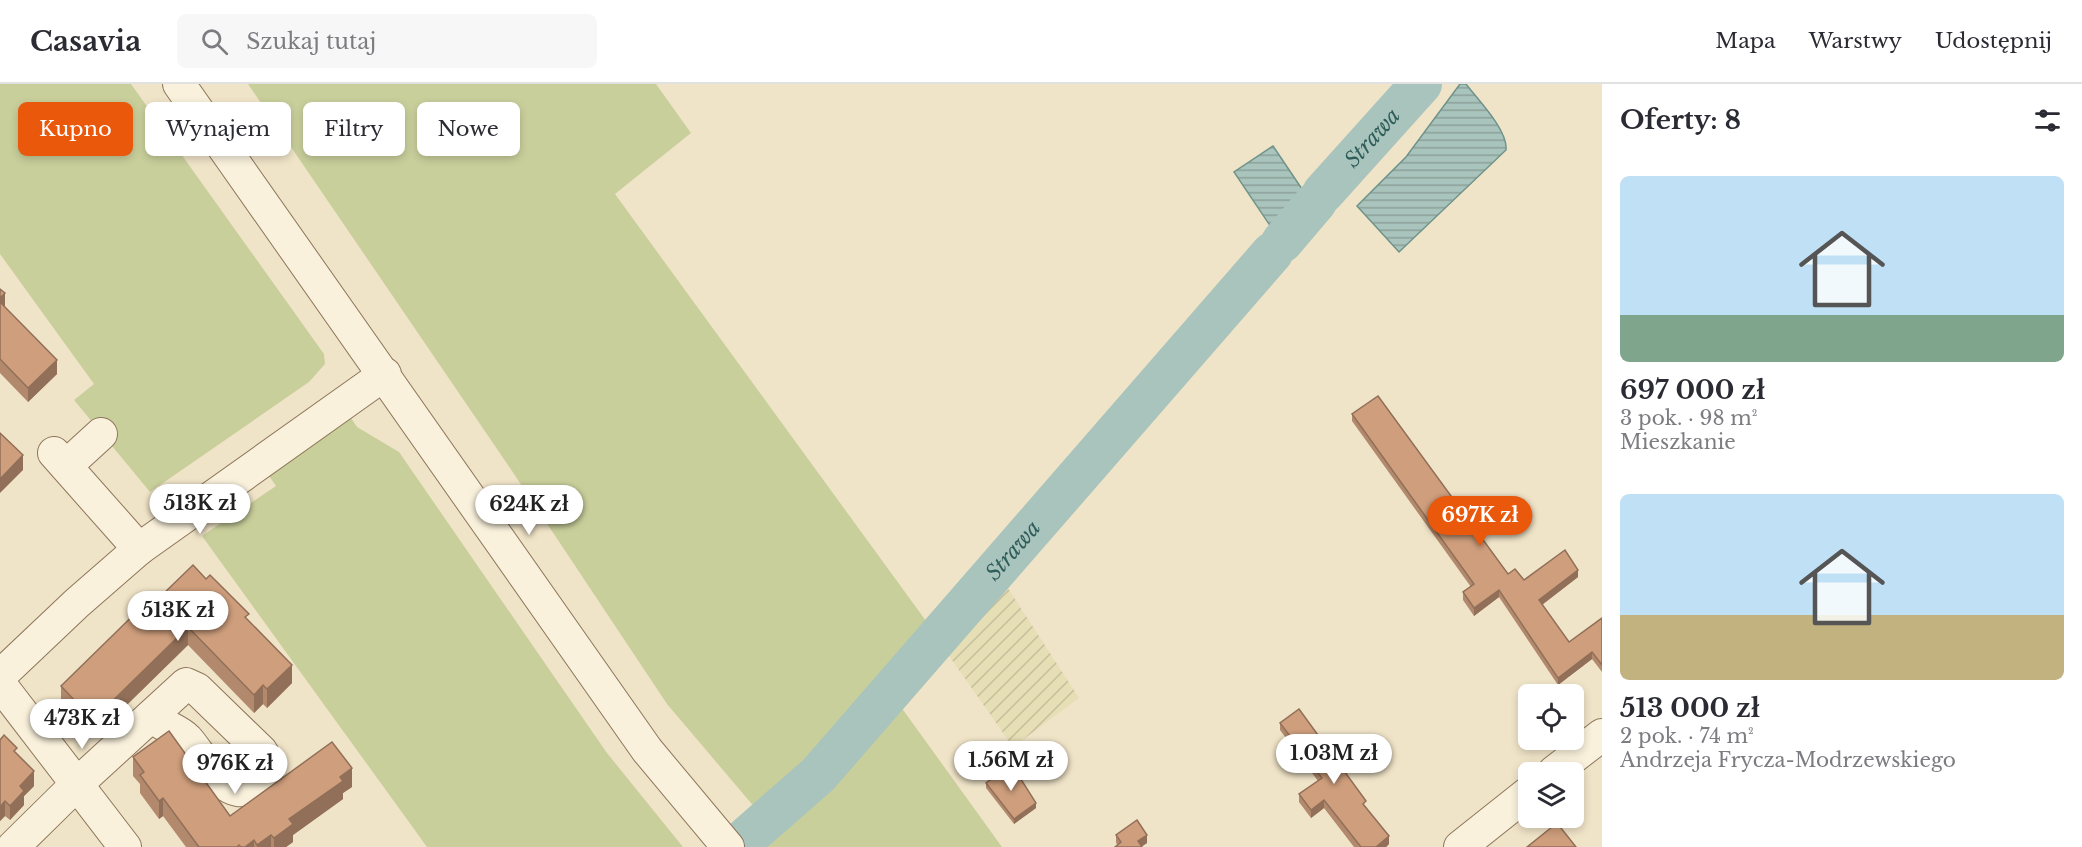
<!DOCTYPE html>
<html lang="pl">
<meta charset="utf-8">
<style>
body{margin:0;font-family:"Libre Baskerville",serif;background:#f7f7f7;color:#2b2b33;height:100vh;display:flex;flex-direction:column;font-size:22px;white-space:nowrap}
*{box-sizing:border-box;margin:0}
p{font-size:20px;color:#7c7c81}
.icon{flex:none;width:33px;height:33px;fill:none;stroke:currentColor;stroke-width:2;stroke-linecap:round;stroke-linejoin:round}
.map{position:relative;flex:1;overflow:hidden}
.side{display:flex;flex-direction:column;background:#fff;width:480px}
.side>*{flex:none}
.top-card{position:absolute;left:18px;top:18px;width:570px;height:54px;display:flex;gap:12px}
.tools{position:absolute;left:1518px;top:600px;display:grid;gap:12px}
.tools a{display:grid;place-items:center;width:66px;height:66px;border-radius:9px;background:#fff;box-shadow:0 3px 9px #0003;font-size:30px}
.price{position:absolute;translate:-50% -51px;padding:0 14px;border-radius:21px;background:#fff;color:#222;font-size:20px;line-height:39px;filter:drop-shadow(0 2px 3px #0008)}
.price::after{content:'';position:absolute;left:50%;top:36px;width:18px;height:14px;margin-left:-9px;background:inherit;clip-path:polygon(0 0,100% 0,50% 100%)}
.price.on{background:#ea580c;color:#fff}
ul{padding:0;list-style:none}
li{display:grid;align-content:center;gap:12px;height:318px;padding:0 18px}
li span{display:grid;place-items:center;height:186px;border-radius:9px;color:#555}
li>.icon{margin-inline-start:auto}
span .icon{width:108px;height:108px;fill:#fffc;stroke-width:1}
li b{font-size:26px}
h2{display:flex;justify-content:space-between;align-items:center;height:72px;padding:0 18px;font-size:26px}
.tag{padding:0 21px;border-radius:9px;background:#fff;box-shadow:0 3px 9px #0003;font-size:21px;line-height:54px}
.tag.on{background:#ea580c;color:#fff}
header{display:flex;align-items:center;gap:36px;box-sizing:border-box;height:84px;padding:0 30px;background:#fff;border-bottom:2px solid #e1e1e2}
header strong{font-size:28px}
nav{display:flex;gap:33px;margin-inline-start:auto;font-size:21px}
.search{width:420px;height:54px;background:#f7f7f7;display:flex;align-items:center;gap:15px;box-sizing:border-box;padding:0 21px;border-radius:9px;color:#7c7c81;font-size:22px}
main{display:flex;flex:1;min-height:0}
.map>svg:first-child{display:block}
</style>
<header>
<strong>Casavia</strong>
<div class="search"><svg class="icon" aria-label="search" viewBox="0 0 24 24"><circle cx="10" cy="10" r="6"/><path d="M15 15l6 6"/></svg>Szukaj tutaj</div>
<nav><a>Mapa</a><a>Warstwy</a><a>Udostępnij</a></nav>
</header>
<main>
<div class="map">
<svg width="1602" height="763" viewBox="0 0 1602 763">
<defs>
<pattern id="farmland-furrows" width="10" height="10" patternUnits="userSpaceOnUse" patternTransform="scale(1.5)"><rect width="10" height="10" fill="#e6deb5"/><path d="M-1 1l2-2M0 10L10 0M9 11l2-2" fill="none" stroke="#c6bf9b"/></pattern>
<pattern id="water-rules" width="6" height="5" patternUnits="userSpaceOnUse" patternTransform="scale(1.5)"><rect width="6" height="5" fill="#a9c4bc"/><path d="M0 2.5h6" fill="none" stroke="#8ba098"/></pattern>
</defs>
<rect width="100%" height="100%" fill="#f0e4c8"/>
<path fill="url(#farmland-furrows)" d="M 998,489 L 1079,614 L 1013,663 L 940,559 Z"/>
<g fill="#c9cf9b">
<path d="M 0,0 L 131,0 L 324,270 L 325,280 L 309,298 L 150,408 L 74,316 L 94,300 L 0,170 Z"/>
<path d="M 248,0 L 656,0 L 691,49 L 615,110 L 929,541 L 814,676 L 756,725 L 667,620 L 510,384 Z"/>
<path d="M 349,331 L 357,343 L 399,368 L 607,669 L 683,763 L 427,763 L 202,452 L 276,402 L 267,389 Z"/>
<path d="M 896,616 L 1002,763 L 768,763 L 759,754 L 792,726 Z"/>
</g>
<g fill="url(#water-rules)" stroke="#6f938a" stroke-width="1.5">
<path d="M 1460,0 L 1466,0 C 1478,16 1508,46 1506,66 L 1399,168 L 1357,122 L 1406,73 Z"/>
<path d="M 1273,62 L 1306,111 L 1273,146 L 1234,88 Z"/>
</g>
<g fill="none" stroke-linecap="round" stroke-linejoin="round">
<g stroke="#a9c4bc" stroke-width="42">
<path id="s1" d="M 1323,109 L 1421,0"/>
<path d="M 1282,158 L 1316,118"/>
<path id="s2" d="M 746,754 L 818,691 L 1272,169"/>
</g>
<g stroke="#8d765c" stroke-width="34">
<g id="minor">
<path d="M 179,0 L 647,666 L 728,763"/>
<path d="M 54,369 L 139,465"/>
<path d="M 66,382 L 101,350"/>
<path d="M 0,592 L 77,519 L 139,465 L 385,290"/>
<path d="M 0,600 L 125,763"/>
<path d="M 1554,688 L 1602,651"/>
<path d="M 13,763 L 77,700 L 186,600 L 197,605 L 261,667 L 269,680 C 267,689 260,697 252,702 C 227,721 201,670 187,655 C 177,645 162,642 151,632"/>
<path d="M 1460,763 L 1528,709"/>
</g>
</g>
<use href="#minor" stroke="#faf1dc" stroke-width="32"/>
</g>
<g fill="#b2896c">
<path d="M 0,205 L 5,223 L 57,290 L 28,318 L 0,289 Z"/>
<path d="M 1352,330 L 1508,490 L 1524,496 L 1578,493 L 1542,521 L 1569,558 L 1602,534 L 1602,588 L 1592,575 L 1558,601 L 1499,513 L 1474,532 L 1463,516 L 1463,508 L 1471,503 L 1352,337 Z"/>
<path d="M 161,512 L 249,537 L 292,599 L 267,624 L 263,620 L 254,629 L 188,561 L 93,654 L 61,621 L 61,602 Z"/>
<path d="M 1280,639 L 1366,723 L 1389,760 L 1386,763 L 1354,763 L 1324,724 L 1311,734 L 1299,718 L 1299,710 L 1318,697 L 1280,646 Z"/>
<path d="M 0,656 L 17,670 L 34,702 L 24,712 L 24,721 L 10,736 L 5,732 L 0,737 Z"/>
<path d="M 133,673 L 230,732 L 352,703 L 343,709 L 343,715 L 293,751 L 293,758 L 286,763 L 186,763 L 163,732 L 159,735 L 140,709 L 140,700 L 133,692 Z"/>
<path d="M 986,699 L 1036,724 L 1014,740 L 986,704 Z"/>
<path d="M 1116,751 L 1147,759 L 1142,762 L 1118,761 L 1116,759 Z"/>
</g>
<g fill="#916f58">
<path d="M 5,209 L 5,224 L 0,228 L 0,214 Z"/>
<path d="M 57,276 L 57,290 L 28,318 L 28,304 Z"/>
<path d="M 23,371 L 23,386 L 0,409 L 0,395 Z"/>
<path d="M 1578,486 L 1578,493 L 1539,523 L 1539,516 Z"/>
<path d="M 1499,506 L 1499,513 L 1474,532 L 1474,524 Z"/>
<path d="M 188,543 L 188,561 L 93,654 L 93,636 Z"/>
<path d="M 1592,568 L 1592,575 L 1558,601 L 1558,594 Z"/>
<path d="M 292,581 L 292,599 L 267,624 L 267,605 Z"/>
<path d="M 263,601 L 263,620 L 254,629 L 254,611 Z"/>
<path d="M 352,684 L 352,703 L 343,709 L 343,715 L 293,751 L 293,758 L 286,763 L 274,763 L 274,754 L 289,735 L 340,693 Z"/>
<path d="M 34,687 L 34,702 L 24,712 L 24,721 L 10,736 L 10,722 L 20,702 Z"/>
<path d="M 163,714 L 163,732 L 159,735 L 159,717 Z"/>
<path d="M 1324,716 L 1324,724 L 1311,734 L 1311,726 Z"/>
<path d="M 5,717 L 5,732 L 0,737 L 0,723 Z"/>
<path d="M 1036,719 L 1036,724 L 1014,740 L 1014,735 Z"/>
<path d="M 271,751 L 271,763 L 257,763 L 257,761 Z"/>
<path d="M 1147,751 L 1147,759 L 1141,763 L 1138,757 Z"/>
<path d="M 1389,752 L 1389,760 L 1386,763 L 1376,763 Z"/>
<path d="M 254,756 L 254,763 L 245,763 Z"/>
</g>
<g fill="#cf9f7d" stroke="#916f58" stroke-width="1.5">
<path d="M 0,205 L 5,209 L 0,214 Z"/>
<path d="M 0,218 L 57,276 L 28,304 L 0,275 Z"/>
<path d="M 1378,312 L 1508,490 L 1515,485 L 1524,496 L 1565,466 L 1578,486 L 1539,516 L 1569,558 L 1602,534 L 1602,581 L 1592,568 L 1558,594 L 1499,506 L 1474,524 L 1463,508 L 1474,500 L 1352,330 Z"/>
<path d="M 0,349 L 23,371 L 0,395 Z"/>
<path d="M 193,481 L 206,495 L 210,491 L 249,530 L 245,533 L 292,581 L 267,605 L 263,601 L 254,611 L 188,543 L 93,636 L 61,602 L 157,508 L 161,512 Z"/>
<path d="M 1299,625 L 1366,717 L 1363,720 L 1389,752 L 1376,763 L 1361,763 L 1324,716 L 1311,726 L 1299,710 L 1322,694 L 1280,639 Z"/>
<path d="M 169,647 L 230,732 L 332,658 L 352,684 L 340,693 L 343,697 L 289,735 L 293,740 L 274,754 L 271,751 L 257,761 L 254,756 L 245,763 L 241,763 L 239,761 L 237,763 L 199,763 L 163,714 L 159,717 L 140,691 L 144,688 L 133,673 Z"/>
<path d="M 4,651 L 17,664 L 14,667 L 34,687 L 20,702 L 24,707 L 10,722 L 5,717 L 0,723 L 0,656 Z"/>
<path d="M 1012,681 L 1036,719 L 1014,735 L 986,699 L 997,691 L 998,685 L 1004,686 Z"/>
<path d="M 1137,736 L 1147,751 L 1138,757 L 1142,763 L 1115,763 L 1121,758 L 1116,751 Z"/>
<path d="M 1557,739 L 1576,763 L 1527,763 Z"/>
</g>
<g text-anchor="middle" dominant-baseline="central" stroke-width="4.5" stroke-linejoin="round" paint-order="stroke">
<g font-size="21" font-style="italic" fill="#2f5d5a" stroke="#f7eed8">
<text stroke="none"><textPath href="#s1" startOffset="74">Strawa</textPath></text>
<text stroke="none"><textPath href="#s2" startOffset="393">Strawa</textPath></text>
</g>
</g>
</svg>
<div class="tools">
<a><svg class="icon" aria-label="locate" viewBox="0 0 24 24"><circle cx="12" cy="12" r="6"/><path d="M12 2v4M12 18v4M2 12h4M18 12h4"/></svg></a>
<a><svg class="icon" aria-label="layers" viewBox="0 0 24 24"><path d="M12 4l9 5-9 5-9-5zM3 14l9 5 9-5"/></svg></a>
</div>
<b class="price" style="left:200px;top:451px">513K zł</b>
<b class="price" style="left:529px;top:452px">624K zł</b>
<b class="price on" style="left:1480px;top:463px">697K zł</b>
<b class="price" style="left:178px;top:558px">513K zł</b>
<b class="price" style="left:82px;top:666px">473K zł</b>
<b class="price" style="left:1334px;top:701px">1.03M zł</b>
<b class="price" style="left:1011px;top:708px">1.56M zł</b>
<b class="price" style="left:235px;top:711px">976K zł</b>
<div class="top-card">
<a class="tag on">Kupno</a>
<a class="tag">Wynajem</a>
<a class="tag">Filtry</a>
<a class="tag">Nowe</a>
</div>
</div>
<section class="side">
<h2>Oferty: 8<svg class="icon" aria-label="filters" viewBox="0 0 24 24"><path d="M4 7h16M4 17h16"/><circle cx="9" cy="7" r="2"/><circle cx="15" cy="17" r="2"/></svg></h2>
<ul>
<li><span style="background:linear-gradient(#bfe0f5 75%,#7fa58c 0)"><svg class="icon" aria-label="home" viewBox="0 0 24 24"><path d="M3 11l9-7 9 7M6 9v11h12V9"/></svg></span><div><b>697 000 zł</b><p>3 pok. · 98 m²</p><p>Mieszkanie</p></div></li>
<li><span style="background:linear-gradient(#bfe0f5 65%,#c2b280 0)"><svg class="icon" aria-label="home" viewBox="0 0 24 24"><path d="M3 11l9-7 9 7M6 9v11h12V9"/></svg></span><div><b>513 000 zł</b><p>2 pok. · 74 m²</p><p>Andrzeja Frycza-Modrzewskiego</p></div></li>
</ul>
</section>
</main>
